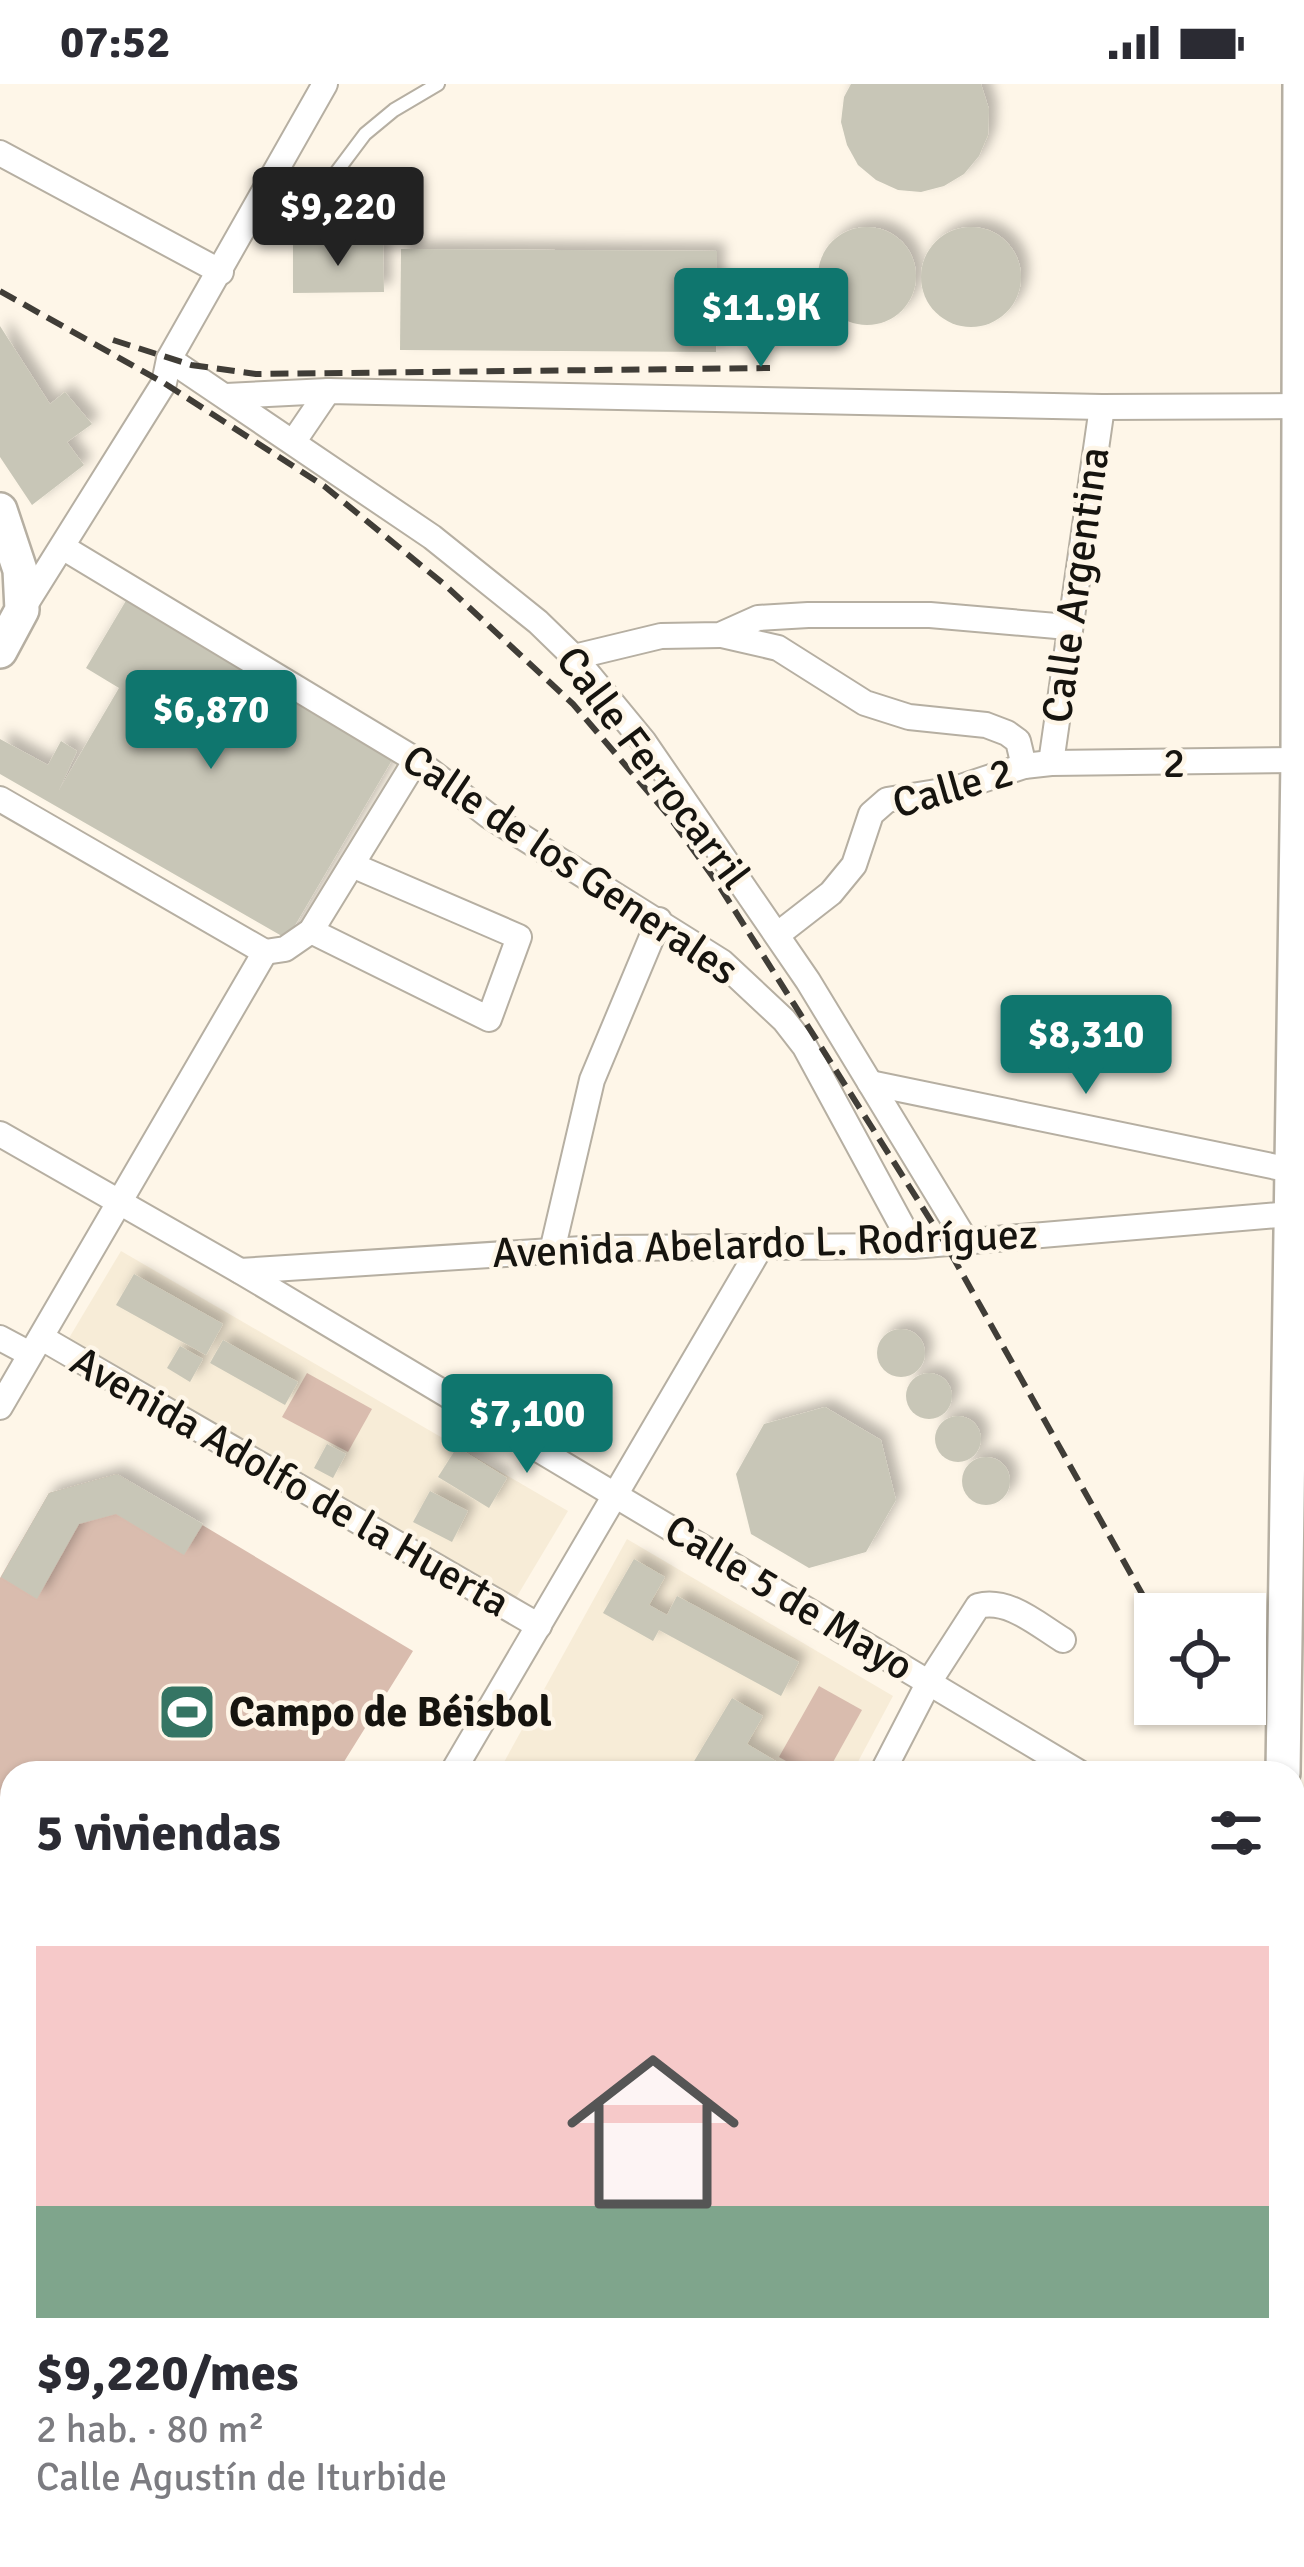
<!DOCTYPE html>
<html lang="es">
<meta charset="utf-8">
<style>
body{margin:0;font-family:Signika,sans-serif;background:#f7f7f7;color:#2b2b33;height:100vh;display:flex;flex-direction:column;font-size:45px;white-space:nowrap}
*{box-sizing:border-box;margin:0}
p{font-size:39px;color:#7c7c81}
.icon{flex:none;width:66px;height:66px;fill:none;stroke:currentColor;stroke-width:2;stroke-linecap:round;stroke-linejoin:round}
.map{position:relative;flex:1;overflow:hidden}
.side{position:absolute;left:0px;top:1677px;width:1305px;height:807px;display:flex;flex-direction:column;background:#fff;border-radius:36px 36px 0 0;box-shadow:0 3px 9px #0004}
.side>*{flex:none}
.controls{position:absolute;left:1134px;top:1509px;display:grid;gap:24px}
.controls a{display:grid;place-items:center;width:132px;height:132px;border-radius:0px;background:#fff;box-shadow:0 3px 9px #0004;font-size:60px}
.price{position:absolute;translate:-50% -102px;padding:0 27px;border-radius:12px;background:#0f766e;color:#fff;font-size:39px;line-height:78px;filter:drop-shadow(0 3px 6px #0008)}
.price::after{content:'';position:absolute;left:50%;top:72px;width:36px;height:27px;margin-left:-18px;background:inherit;clip-path:polygon(0 0,100% 0,50% 100%)}
.price.on{background:#222;color:#fff}
ul{padding:0;list-style:none}
li{display:grid;align-content:center;gap:24px;height:636px;padding:0 36px}
li span{display:grid;place-items:center;height:372px;border-radius:0px;color:#555}
li>.icon{margin-inline-start:auto}
span .icon{width:216px;height:216px;fill:#fffc;stroke-width:1}
li b{font-size:51px}
h2{display:flex;justify-content:space-between;align-items:center;height:144px;padding:0 36px;font-size:51px}
.status{display:flex;justify-content:space-between;align-items:center;height:84px;padding:0 60px;background:#fff;direction:ltr}
.status svg{height:33px;fill:currentColor}
.map>svg:first-child{display:block}
</style>
<div class="status"><b>07:52</b><svg viewBox="0 0 49 12"><path d="M0 12V9h3v3zM5 12V6h3v6zM10 12V3h3v9zM15 12V0h3v12zM26 1h20v11H26zM47 4h2v5h-2z"/></svg></div>
<div class="map">
<svg width="1304" height="2483" viewBox="0 0 1304 2483">
<defs>
<filter id="shadow"><feDropShadow dx="8" dy="-8" stdDeviation="6" flood-color="#0004"/></filter>
</defs>
<rect width="100%" height="100%" fill="#fef6e8"/>
<g fill="#f7ecd7">
<path d="M 121,1167 L 568,1427 L 516,1514 L 69,1254 Z"/>
<path d="M 627,1455 L 893,1612 L 852,1689 L 498,1689 Z"/>
<path d="M 0,2376 L 12,2383 L 12,2472 L 164,2472 L 183,2483 L 0,2483 Z"/>
</g>
<g fill="#d9bcae">
<path d="M 307,1289 L 372,1325 L 348,1368 L 282,1333 Z"/>
<path d="M 117,1390 L 413,1567 L 337,1689 L 12,1689 L 12,1780 L 0,1773 L 0,1494 L 49,1409 Z"/>
<path d="M 819,1602 L 862,1626 L 827,1689 L 807,1689 L 779,1673 Z"/>
</g>
<g fill="#c8c6b7" filter="url(#shadow)">
<path d="M 851,0 L 981,0 L 989,25 L 988,51 L 979,72 L 964,90 L 944,102 L 921,108 L 898,106 L 876,96 L 858,81 L 847,61 L 841,38 L 844,13 Z"/>
<circle cx="867" cy="192" r="49"/>
<circle cx="971" cy="193" r="50"/>
<path d="M 383,160 L 384,208 L 293,209 L 293,161 Z"/>
<path d="M 401,165 L 717,167 L 716,268 L 400,266 Z"/>
<path d="M 0,242 L 50,320 L 65,308 L 92,340 L 67,358 L 84,381 L 32,421 L 0,373 Z"/>
<path d="M 127,515 L 395,671 L 287,855 L 0,690 L 0,655 L 48,681 L 61,657 L 77,667 L 59,706 L 119,604 L 86,584 Z"/>
<path d="M 134,1190 L 223,1240 L 206,1271 L 116,1221 Z"/>
<circle cx="901" cy="1269" r="24"/>
<path d="M 223,1256 L 298,1298 L 285,1321 L 210,1279 Z"/>
<path d="M 180,1262 L 203,1275 L 190,1298 L 167,1284 Z"/>
<circle cx="929" cy="1312" r="23"/>
<path d="M 825,1323 L 881,1356 L 896,1416 L 866,1468 L 809,1484 L 751,1450 L 736,1390 L 764,1340 Z"/>
<circle cx="958" cy="1355" r="23"/>
<path d="M 327,1360 L 346,1370 L 333,1394 L 314,1384 Z"/>
<path d="M 457,1363 L 507,1394 L 489,1424 L 438,1393 Z"/>
<circle cx="986" cy="1397" r="24"/>
<path d="M 117,1390 L 203,1440 L 184,1471 L 116,1430 L 79,1440 L 37,1515 L 1,1493 L 49,1409 Z"/>
<path d="M 430,1407 L 468,1427 L 452,1458 L 413,1438 Z"/>
<path d="M 634,1475 L 665,1493 L 649,1521 L 667,1531 L 677,1512 L 799,1578 L 781,1612 L 659,1546 L 653,1557 L 603,1529 Z"/>
<path d="M 732,1614 L 763,1632 L 747,1660 L 796,1689 L 710,1689 L 693,1679 Z"/>
<path d="M 98,2472 L 143,2472 L 151,2477 L 147,2483 L 91,2483 Z"/>
</g>
<g fill="none" stroke-linecap="round" stroke-linejoin="round">
<g stroke="#b6afa2" stroke-width="16">
<path id="lane" d="M 246,144 L 295,129 L 320,110 L 365,50 L 394,26 L 438,0"/>
</g>
<g stroke="#b6afa2" stroke-width="28">
<g id="street">
<path d="M 0,69 L 221,188"/>
<path d="M 169,275 L 432,453 L 538,538 L 574,573 L 644,658 L 808,897 L 966,1157"/>
<path d="M 226,312 L 328,307 L 1102,323 L 1299,322"/>
<path d="M 294,357 L 328,307"/>
<path d="M 64,464 L 416,676 L 489,732 L 722,878 L 784,936 L 805,963 L 913,1162"/>
<path d="M 22,526 L 164,299 L 169,275 L 325,0"/>
<path d="M 722,551 L 778,564 L 865,619 L 909,633 L 986,641 L 1007,649 L 1018,657 L 1024,682"/>
<path d="M 574,573 L 661,552 L 720,551 L 758,534 L 808,531 L 930,531 L 1068,543"/>
<path d="M 1051,679 L 1102,323"/>
<path d="M 0,715 L 265,868"/>
<path d="M 311,847 L 489,935 L 519,853 L 352,781"/>
<path d="M 777,851 L 831,809 L 854,781 L 871,730 L 887,716 L 955,705 L 1024,682 L 1051,679 L 1298,676"/>
<path d="M 265,868 L 285,865 L 311,847 L 416,676"/>
<path d="M 870,999 L 1291,1086"/>
<path d="M 0,1050 L 240,1187 L 1080,1689"/>
<path d="M 552,1167 L 592,996 L 659,836"/>
<path d="M 240,1187 L 598,1164 L 913,1162 L 1290,1130"/>
<path d="M 0,1254 L 30,1270"/>
<path d="M 42,1254 L 539,1542"/>
<path d="M 0,1323 L 265,868"/>
<path d="M 452,1689 L 760,1164"/>
<path d="M 882,1689 L 929,1598 L 978,1522 C 1008,1514 1037,1540 1063,1556"/>
<path d="M 1293,1814 L 1304,1818"/>
<path d="M 0,1896 L 12,1903"/>
<path d="M 0,2059 L 12,2059"/>
<path d="M 0,2341 L 12,2348"/>
<path d="M 214,2472 L 231,2483"/>
<path d="M 758,2472 L 758,2483"/>
<path d="M 306,2483 L 314,2472"/>
<path d="M 571,2483 L 574,2472"/>
<path d="M 937,2483 L 937,2472"/>
<path d="M 1117,2483 L 1117,2472"/>
</g>
</g>
<g stroke="#b6afa2" stroke-width="38">
<g id="secondary">
<path d="M 0,426 L 20,486 L 22,526 L 0,567"/>
<path d="M 1283,1689 L 1298,676 L 1300,0"/>
<path d="M 1282,2472 L 1282,2483"/>
</g>
</g>
<use href="#lane" stroke="#fff" stroke-width="12"/>
<use href="#street" stroke="#fff" stroke-width="24"/>
<use href="#secondary" stroke="#fff" stroke-width="33"/>
<g stroke="#403d37" stroke-width="6" stroke-dasharray="18 9" stroke-linecap="butt">
<path d="M 0,207 L 164,299 L 324,402 L 445,501 L 573,620 L 668,731 L 718,800 L 945,1159 L 1155,1533"/>
<path d="M 113,256 L 191,281 L 256,290 L 770,284"/>
</g>
</g>
<defs>
<g id="stadium-square" transform="scale(3)"><rect x="-9" y="-9" width="18" height="18" rx="4" fill="#357564" stroke="#fef6e8"/><path d="M0-5a6.5 5 0 1 0 0 10a6.5 5 0 1 0 0-10ZM-3.5-1.8h7v3.6h-7Z" fill="#fff"/></g>
</defs>
<g fill-rule="evenodd">
<use href="#stadium-square" x="187" y="1628"/>
</g>
<g text-anchor="middle" dominant-baseline="central" stroke-width="9" stroke-linejoin="round" paint-order="stroke">
<g font-size="42" fill="#16140f" stroke="#fef6e8">
<text transform="translate(1076 501) rotate(-82)">Calle Argentina</text>
<text x="1174" y="679">2</text>
<text transform="translate(653 684) rotate(53)">Calle Ferrocarril</text>
<text transform="translate(953 704) rotate(-16)">Calle 2</text>
<text transform="translate(570 781) rotate(34)">Calle de los Generales</text>
<text transform="translate(765 1160) rotate(-2)">Avenida Abelardo L. Rodríguez</text>
<text transform="translate(290 1398) rotate(30)">Avenida Adolfo de la Huerta</text>
<text transform="translate(789 1514) rotate(31)">Calle 5 de Mayo</text>
</g>
<g font-size="42" font-weight="bold" fill="#16140f" stroke="#fef6e8" text-anchor="start">
<text x="229" y="1628">Campo de Béisbol</text>
</g>
</g>
</svg>
<div class="controls">
<a><svg class="icon" aria-label="locate" viewBox="0 0 24 24"><circle cx="12" cy="12" r="6"/><path d="M12 2v4M12 18v4M2 12h4M18 12h4"/></svg></a>
</div>
<b class="price on" style="left:338px;top:185px">$9,220</b>
<b class="price" style="left:761px;top:286px">$11.9K</b>
<b class="price" style="left:211px;top:688px">$6,870</b>
<b class="price" style="left:1086px;top:1013px">$8,310</b>
<b class="price" style="left:527px;top:1392px">$7,100</b>
<section class="side">
<h2>5 viviendas<svg class="icon" aria-label="filters" viewBox="0 0 24 24"><path d="M4 7h16M4 17h16"/><circle cx="9" cy="7" r="2"/><circle cx="15" cy="17" r="2"/></svg></h2>
<ul>
<li><span style="background:linear-gradient(#f6c9c9 70%,#7fa58c 0)"><svg class="icon" aria-label="home" viewBox="0 0 24 24"><path d="M3 11l9-7 9 7M6 9v11h12V9"/></svg></span><div><b>$9,220/mes</b><p>2 hab. · 80 m²</p><p>Calle Agustín de Iturbide</p></div></li>
</ul>
</section>
</div>
